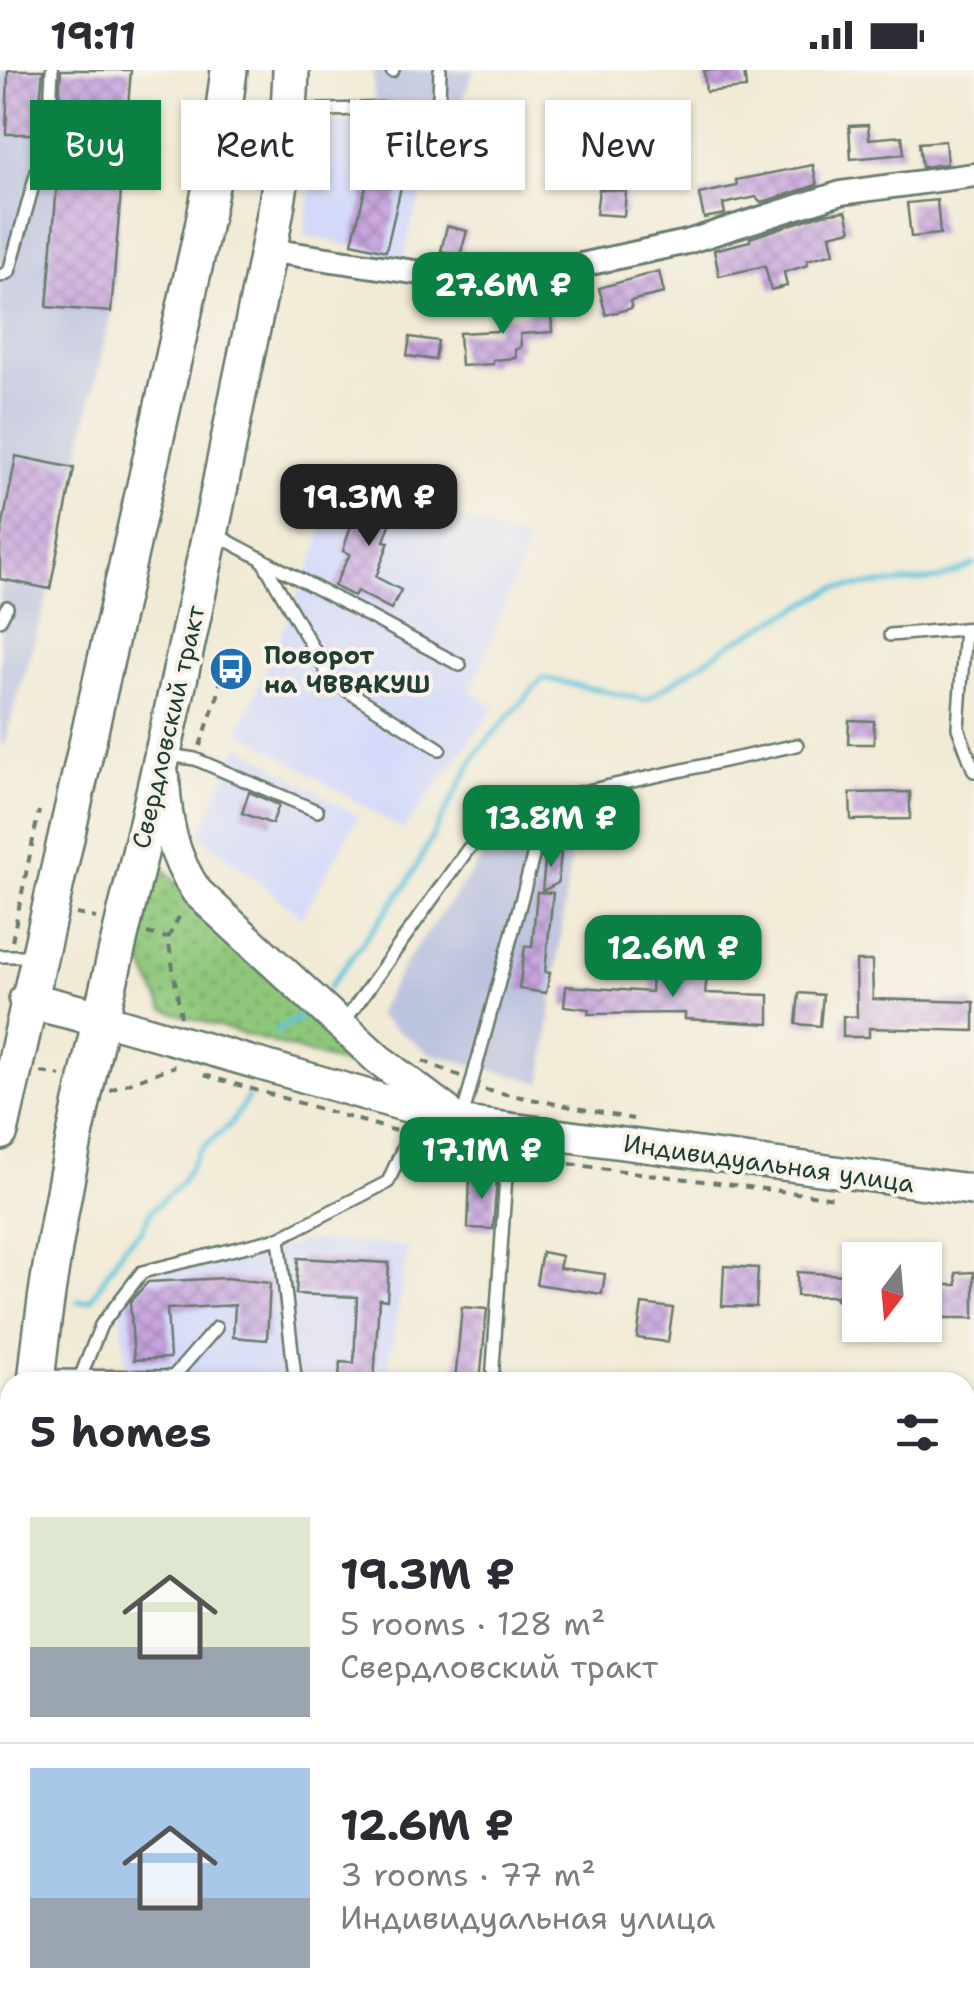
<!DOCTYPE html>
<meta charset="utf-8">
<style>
body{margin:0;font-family:"Shantell Sans",sans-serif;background:#f2f2f3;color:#2b2b33;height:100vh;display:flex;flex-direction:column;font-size:38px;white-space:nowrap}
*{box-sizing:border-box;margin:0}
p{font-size:32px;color:#7c7c81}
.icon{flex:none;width:55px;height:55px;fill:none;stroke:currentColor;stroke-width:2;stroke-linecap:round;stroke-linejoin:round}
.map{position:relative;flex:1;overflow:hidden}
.panel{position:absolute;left:0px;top:1302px;width:975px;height:642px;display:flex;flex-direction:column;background:#fff;border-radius:30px 30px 0 0;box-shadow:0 2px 8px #0004}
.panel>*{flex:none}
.hud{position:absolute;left:30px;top:30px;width:915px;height:90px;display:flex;gap:20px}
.needle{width:65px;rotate:196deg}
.fabs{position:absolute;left:842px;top:1172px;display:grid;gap:20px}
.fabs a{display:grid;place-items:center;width:100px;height:100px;border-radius:0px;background:#fff;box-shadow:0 2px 8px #0004;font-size:50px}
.price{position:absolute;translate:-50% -85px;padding:0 22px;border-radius:20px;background:#0b8043;color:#fff;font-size:32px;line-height:65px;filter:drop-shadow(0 2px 5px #0008)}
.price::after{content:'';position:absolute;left:50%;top:60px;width:30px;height:22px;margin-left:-15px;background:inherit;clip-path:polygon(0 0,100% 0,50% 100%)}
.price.selected{background:#222;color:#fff}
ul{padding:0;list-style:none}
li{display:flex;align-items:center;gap:30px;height:250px;padding:0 30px}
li+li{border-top:2px solid #e1e1e2}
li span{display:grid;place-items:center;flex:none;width:280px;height:200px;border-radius:0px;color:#555}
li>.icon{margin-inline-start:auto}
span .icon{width:120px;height:120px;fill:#fffc;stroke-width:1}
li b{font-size:42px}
h2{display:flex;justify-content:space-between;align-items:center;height:120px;padding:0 30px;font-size:42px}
.pill{padding:0 35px;border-radius:0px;background:#fff;box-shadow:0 2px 8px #0004;font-size:35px;line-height:90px}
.pill.selected{background:#0b8043;color:#fff}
.status{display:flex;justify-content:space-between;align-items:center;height:70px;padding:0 50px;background:#fff;direction:ltr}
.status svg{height:28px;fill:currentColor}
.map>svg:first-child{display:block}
</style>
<div class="status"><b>19:11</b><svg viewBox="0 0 49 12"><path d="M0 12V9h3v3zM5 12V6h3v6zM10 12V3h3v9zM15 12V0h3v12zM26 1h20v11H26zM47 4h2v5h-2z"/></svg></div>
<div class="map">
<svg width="974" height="1944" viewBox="0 0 974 1944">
<defs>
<pattern id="grass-dots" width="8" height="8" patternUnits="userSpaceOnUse" patternTransform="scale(2.5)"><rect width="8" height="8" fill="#8ec77a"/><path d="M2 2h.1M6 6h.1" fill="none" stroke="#73a365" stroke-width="1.8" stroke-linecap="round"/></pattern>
<pattern id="building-cross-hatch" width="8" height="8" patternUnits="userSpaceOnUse" patternTransform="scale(2.5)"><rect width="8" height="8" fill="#c5a1de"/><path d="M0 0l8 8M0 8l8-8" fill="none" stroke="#9f84b5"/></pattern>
</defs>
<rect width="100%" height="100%" fill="#f7f3e8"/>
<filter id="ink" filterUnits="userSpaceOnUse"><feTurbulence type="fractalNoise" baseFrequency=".01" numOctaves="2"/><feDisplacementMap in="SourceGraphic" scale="20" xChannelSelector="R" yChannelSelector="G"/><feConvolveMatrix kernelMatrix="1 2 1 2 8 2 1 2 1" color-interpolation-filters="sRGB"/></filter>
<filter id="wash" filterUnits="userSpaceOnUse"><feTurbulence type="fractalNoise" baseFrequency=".0048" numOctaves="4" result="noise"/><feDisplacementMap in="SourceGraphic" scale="40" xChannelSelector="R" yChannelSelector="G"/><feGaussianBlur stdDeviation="2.25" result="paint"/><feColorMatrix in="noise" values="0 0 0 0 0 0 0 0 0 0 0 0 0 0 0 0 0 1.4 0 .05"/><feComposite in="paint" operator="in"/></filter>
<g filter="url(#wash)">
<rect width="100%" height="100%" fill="#f1ead5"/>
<g fill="#d3d9f9">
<path d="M 375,48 L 448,66 L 413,147 L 405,189 L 304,165 L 321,51 Z"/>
<path d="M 338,406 L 529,472 L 471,621 L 496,637 L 403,760 L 239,660 L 315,485 Z"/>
<path d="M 239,674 L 358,747 L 302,847 L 200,765 Z"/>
<path d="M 309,1171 L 408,1176 L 386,1312 L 127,1312 L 120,1222 L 152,1204 Z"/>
</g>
<g fill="#bcc3de">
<path d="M 0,0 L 131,0 L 111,242 L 48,524 L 4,674 L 0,675 Z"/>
<path d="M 373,0 L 474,0 L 448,66 L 375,48 Z"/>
<path d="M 576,744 L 542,1013 L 429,983 L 376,945 L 405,893 L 487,782 L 537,745 Z"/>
</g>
<path fill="url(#grass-dots)" stroke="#568257" stroke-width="2.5" d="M 159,794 L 250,890 L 368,1001 L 164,940 L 137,883 Z"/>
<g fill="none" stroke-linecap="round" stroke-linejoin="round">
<g stroke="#5fc4dd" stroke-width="5">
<path d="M 329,917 L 407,814 L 478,681 L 543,608 L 646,630 L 732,573 L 835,518 L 939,509 L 974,494"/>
<path d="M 276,961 L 308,942"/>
<path d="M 77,1232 L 91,1230 L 124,1176 L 142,1160 L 151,1141 L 181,1113 L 200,1080 L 231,1054 L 248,1027"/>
</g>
</g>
<g id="blocks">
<g fill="url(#building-cross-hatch)">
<path d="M 8,0 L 43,0 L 37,64 L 6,64 Z"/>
<path d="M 61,0 L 131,0 L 111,242 L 47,237 L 61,65 L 57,65 Z"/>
<path d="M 704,0 L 744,0 L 746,18 L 706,22 Z"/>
<path d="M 868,55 L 869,69 L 902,66 L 904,84 L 851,89 L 849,56 Z"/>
<path d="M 945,71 L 947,94 L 922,97 L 919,73 Z"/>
<path d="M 373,87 L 406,96 L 386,181 L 352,173 Z"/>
<path d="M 813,95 L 817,115 L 769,130 L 761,132 L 756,127 L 723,134 L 725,144 L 704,148 L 699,124 L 737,116 L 736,110 Z"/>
<path d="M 599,119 L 626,121 L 624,146 L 596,144 Z"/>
<path d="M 937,130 L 940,164 L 911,167 L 907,133 Z"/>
<path d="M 846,141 L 851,160 L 830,165 L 834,183 L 807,190 L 808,195 L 784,202 L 787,216 L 771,220 L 765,196 L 719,206 L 714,180 L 750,171 L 750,168 L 823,144 Z"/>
<path d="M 447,156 L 467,161 L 460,186 L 441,181 Z"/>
<path d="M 659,201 L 664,223 L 630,231 L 632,238 L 606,245 L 599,218 Z"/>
<path d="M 551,237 L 552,262 L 520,264 L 521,277 L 515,280 L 516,288 L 493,290 L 493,294 L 461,296 L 459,263 L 498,261 L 497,246 L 527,245 L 527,238 Z"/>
<path d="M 410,267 L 438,271 L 435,290 L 407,286 Z"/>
<path d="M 16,386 L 74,398 L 50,519 L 0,509 L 0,470 Z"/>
<path d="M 363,417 L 399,429 L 384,471 L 389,472 L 376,507 L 401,520 L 391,539 L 357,521 L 354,526 L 334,516 L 350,484 L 343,481 Z"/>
<path d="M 849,650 L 874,651 L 874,674 L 848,674 Z"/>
<path d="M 249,722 L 279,735 L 272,754 L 242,743 Z"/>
<path d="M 910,722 L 910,749 L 851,750 L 850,723 Z"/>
<path d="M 546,781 L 561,783 L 558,813 L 542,821 Z"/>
<path d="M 537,822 L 553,823 L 545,902 L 550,903 L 546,923 L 519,919 L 525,876 L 532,877 Z"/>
<path d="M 856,891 L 872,891 L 873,929 L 974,932 L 974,961 L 869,958 L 869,967 L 843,967 L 843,946 L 857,947 Z"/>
<path d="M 652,898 L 679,899 L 679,905 L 707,907 L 705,923 L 769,925 L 769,954 L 685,949 L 685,943 L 588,944 L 589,939 L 564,936 L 566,916 L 651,922 Z"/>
<path d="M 799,923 L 823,925 L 820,956 L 796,954 Z"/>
<path d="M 470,1106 L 497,1107 L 493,1159 L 468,1158 Z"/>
<path d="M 542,1182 L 562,1186 L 559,1198 L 605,1204 L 602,1224 L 536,1214 Z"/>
<path d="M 298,1188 L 389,1193 L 387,1230 L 379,1229 L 374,1312 L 339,1312 L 340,1292 L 354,1293 L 357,1227 L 296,1224 Z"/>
<path d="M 724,1196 L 758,1198 L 756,1237 L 722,1236 Z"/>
<path d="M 797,1202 L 860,1206 L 859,1232 L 836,1230 L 836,1226 L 797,1226 Z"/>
<path d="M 974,1202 L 974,1248 L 925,1248 L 925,1215 L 957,1215 L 956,1203 Z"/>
<path d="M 226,1208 L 270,1213 L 267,1270 L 233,1267 L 235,1235 L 167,1239 L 170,1288 L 134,1290 L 130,1232 L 148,1212 Z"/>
<path d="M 642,1234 L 673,1238 L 668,1272 L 637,1268 Z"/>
<path d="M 462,1237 L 487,1239 L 480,1312 L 455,1312 Z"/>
</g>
</g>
</g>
<g filter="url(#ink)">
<use href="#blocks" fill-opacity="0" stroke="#687a6c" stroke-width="2.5"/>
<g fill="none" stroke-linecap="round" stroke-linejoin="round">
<g stroke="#687a6c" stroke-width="16">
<g id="lane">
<path d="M 392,1 L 393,0"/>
<path d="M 291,41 L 429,37 L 439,29 L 440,0"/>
<path d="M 0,206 L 9,202 L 49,58 L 52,0"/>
<path d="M 217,465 L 460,595"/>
<path d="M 261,488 L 332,611 L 440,679"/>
<path d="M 0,550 L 7,537"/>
<path d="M 965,559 L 958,658 L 974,701"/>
<path d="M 890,565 L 974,558"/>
<path d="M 168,685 L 195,689 L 317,741"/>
<path d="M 0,886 L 33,886"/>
<path d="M 344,952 L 468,779 L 514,737 L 797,675"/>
<path d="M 461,1052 L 537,772"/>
<path d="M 279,1168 L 295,1307"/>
<path d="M 42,1306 L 173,1307 L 216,1258"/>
<path d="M 80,1308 L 101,1255 L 142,1202 L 279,1168 L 388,1112 L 420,1040"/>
<path d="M 492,1312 L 509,1062"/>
<path d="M 512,1935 L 512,1944"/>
</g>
</g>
<g stroke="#687a6c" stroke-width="28">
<g id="street">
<path d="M 267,180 L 494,214 L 687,172 L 841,123 L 974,105"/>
<path d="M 965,1617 L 974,1616"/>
<path d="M 865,1944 L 865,1935"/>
</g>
</g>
<g stroke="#687a6c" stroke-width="35">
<g id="secondary">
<path d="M 164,708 C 166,751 172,786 197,822 L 378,989 L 447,1041"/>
<path d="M 99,948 L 461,1052 L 974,1120"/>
</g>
</g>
<g stroke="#687a6c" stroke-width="40">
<g id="primary">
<path d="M 27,930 L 99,948"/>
<path d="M 0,1062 L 203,157 L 220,69 L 229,0"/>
<path d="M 36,1312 C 54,1132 99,955 141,779 C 175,632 207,484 236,335 C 258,225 288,112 291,0"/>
<path d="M 30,1935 L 31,1944"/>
</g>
</g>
<g stroke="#687a6c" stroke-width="4" stroke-dasharray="8 8" stroke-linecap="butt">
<path d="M 200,676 L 218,625 L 225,587"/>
<path d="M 76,844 L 96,848"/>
<path d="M 147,863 L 167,868"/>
<path d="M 12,871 L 39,741"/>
<path d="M 181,947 L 168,868 L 182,841"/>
<path d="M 423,991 L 460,1006"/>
<path d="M 41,1002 L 61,1006"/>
<path d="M 204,1005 L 396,1061"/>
<path d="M 110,1020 L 175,996"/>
<path d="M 485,1020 L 633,1049"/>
<path d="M 468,1079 L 493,1085"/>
<path d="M 522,1088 L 835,1128"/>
<path d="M 59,1935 L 60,1944"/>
<path d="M 433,1935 L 434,1944"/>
</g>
<use href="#lane" stroke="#fff" stroke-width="11"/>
<use href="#street" stroke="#fff" stroke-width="22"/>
<use href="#secondary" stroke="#fff" stroke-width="30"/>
<use href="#primary" stroke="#fff" stroke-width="35"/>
</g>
</g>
<defs>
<g id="bus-disc" transform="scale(2.25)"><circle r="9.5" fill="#1f6fb2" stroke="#f7f3e8"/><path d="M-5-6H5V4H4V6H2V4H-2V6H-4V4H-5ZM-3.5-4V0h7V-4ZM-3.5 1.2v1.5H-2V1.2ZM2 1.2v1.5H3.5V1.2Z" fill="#fff"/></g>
</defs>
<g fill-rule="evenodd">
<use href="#bus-disc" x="231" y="599"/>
</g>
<g text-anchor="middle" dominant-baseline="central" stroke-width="8" stroke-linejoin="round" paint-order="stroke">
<g font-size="25" font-weight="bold" fill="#1f3d34" stroke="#f7f3e8" text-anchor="start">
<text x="264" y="585">Поворот<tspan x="264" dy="29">на ЧВВАКУШ</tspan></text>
</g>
<g font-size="25" fill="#1f3d34" stroke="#f7f3e8">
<text transform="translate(168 657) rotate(-77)">Свердловский тракт</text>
<text transform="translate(769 1093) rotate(8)">Индивидуальная улица</text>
</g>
</g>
</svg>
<div class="fabs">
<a><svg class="needle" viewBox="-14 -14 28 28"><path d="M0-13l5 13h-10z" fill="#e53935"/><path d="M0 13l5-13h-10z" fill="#7c7c81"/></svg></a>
</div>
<b class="price" style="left:503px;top:267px">27.6M ₽</b>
<b class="price selected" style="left:369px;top:479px">19.3M ₽</b>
<b class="price" style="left:551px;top:800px">13.8M ₽</b>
<b class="price" style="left:673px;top:930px">12.6M ₽</b>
<b class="price" style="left:482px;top:1132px">17.1M ₽</b>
<div class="hud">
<a class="pill selected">Buy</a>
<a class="pill">Rent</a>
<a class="pill">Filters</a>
<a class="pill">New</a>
</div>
<section class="panel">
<h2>5 homes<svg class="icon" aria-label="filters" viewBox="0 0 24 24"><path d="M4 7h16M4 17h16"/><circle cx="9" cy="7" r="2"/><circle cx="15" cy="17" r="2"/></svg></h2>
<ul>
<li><span style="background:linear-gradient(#dfe7d0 65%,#9aa5b1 0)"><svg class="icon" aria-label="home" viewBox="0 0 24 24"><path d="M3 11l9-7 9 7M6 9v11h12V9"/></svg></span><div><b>19.3M ₽</b><p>5 rooms · 128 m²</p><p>Свердловский тракт</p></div></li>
<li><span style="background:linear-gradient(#a9c7e8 65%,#9aa5b1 0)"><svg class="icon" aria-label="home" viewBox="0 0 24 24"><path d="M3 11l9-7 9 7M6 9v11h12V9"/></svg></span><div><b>12.6M ₽</b><p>3 rooms · 77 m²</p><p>Индивидуальная улица</p></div></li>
</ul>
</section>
</div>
